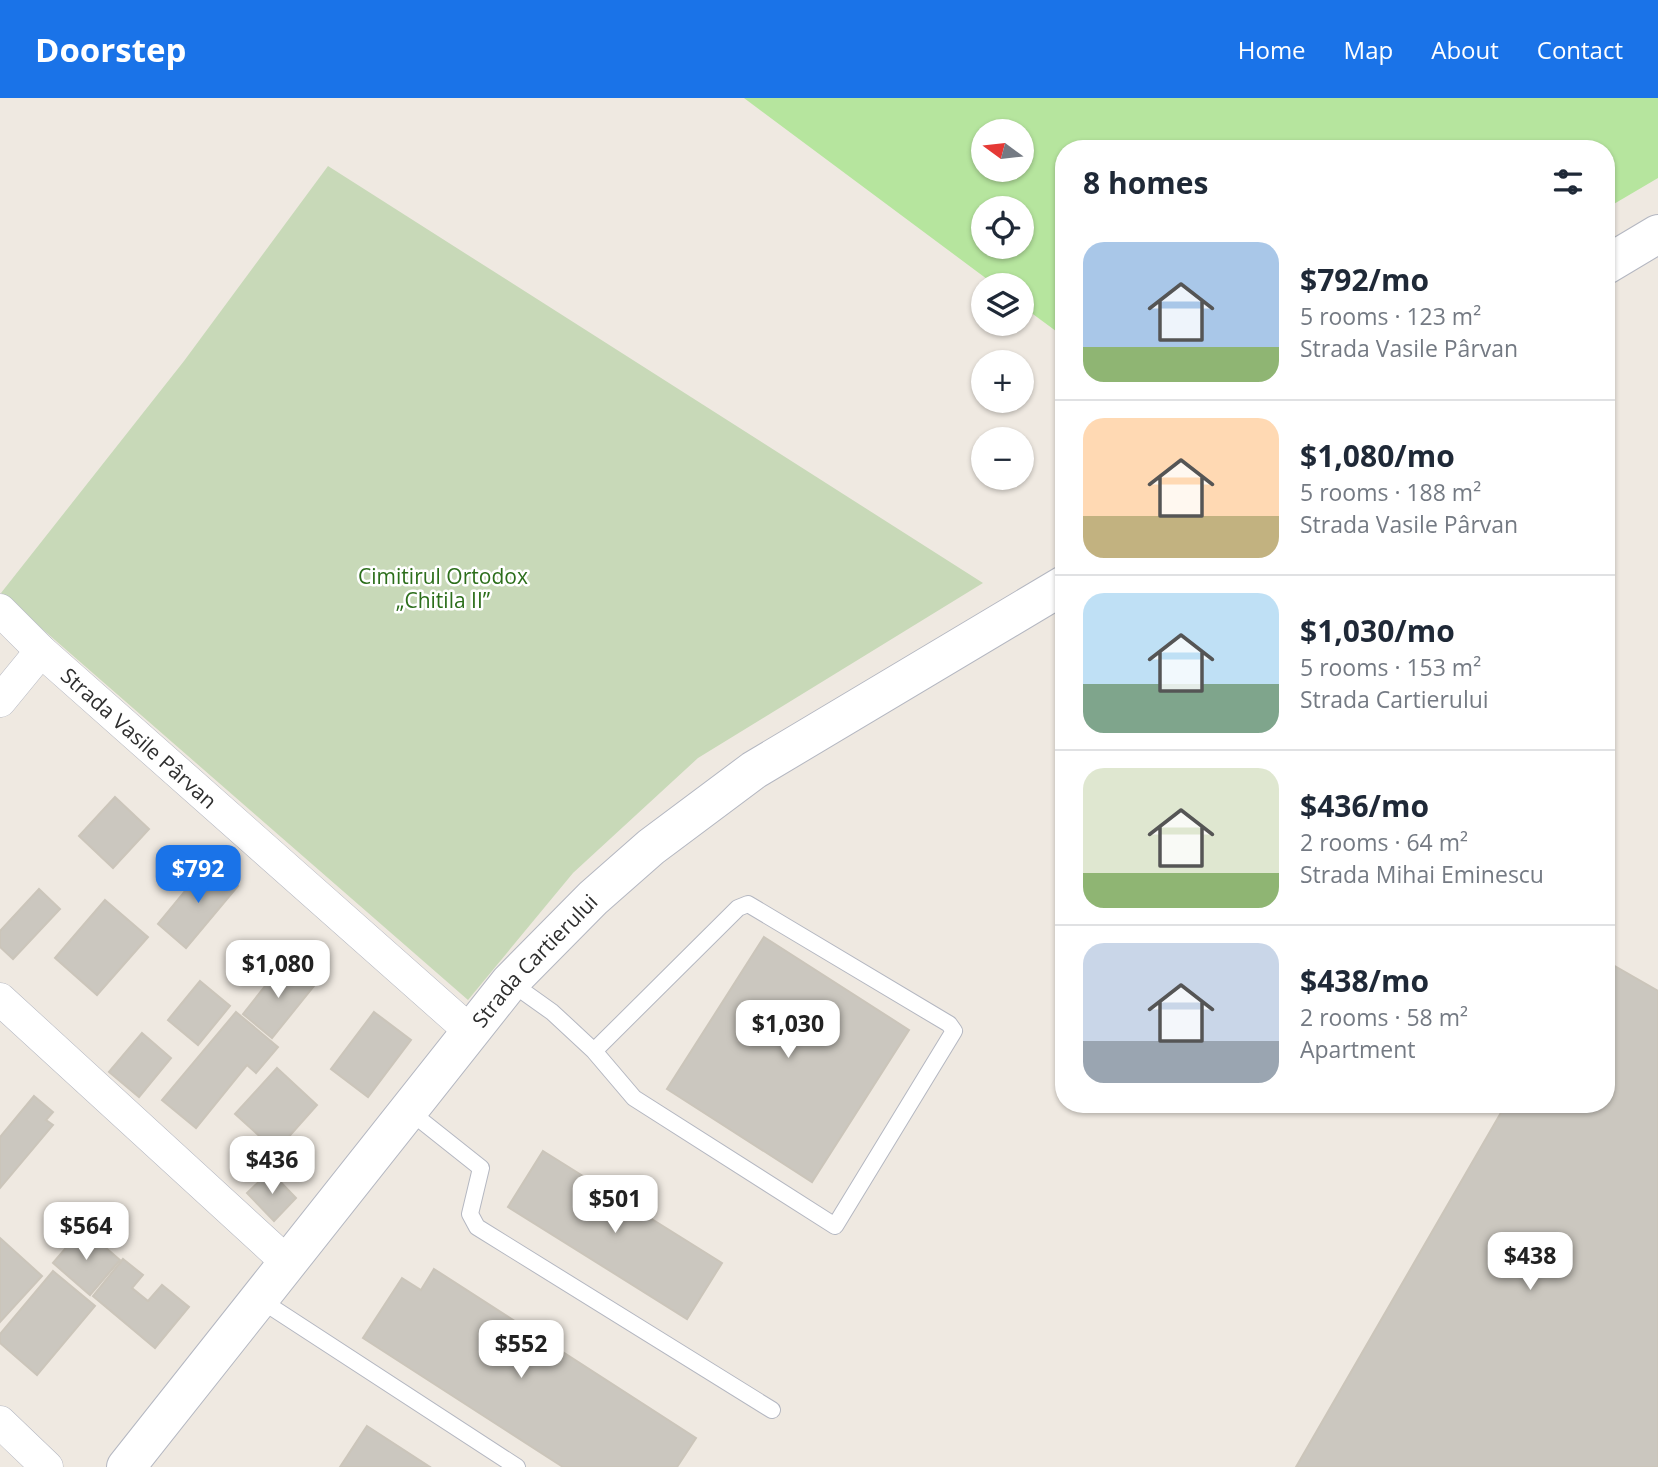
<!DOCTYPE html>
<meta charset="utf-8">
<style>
body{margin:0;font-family:"Open Sans",sans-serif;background:#f6f6f7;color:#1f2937;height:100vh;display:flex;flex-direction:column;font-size:26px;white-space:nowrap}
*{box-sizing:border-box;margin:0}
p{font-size:23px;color:#747a83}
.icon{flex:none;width:38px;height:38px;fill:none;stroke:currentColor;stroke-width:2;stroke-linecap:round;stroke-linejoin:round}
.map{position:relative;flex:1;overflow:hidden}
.panel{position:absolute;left:1055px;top:42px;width:560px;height:973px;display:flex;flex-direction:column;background:#fff;border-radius:28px;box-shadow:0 2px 5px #0004}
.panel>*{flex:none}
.needle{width:46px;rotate:285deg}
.tools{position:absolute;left:971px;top:21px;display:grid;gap:14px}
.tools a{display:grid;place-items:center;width:63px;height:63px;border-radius:50%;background:#fff;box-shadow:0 2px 5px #0004;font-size:35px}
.price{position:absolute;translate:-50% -60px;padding:0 16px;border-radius:14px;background:#fff;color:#222;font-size:23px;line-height:46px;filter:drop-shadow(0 2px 4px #0008)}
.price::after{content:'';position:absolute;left:50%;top:42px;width:21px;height:16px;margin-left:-10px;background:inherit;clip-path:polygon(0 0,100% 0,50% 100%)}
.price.selected{background:#1a73e8;color:#fff}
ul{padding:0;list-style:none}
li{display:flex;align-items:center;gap:21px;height:175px;padding:0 28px}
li+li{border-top:2px solid #e0e1e3}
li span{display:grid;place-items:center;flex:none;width:196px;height:140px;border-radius:21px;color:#555}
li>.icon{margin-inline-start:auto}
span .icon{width:84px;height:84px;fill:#fffc;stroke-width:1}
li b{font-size:30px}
h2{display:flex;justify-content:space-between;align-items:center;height:84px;padding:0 28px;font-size:30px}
header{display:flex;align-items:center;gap:42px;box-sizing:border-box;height:98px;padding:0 35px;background:#1a73e8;color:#fff}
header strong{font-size:33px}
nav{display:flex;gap:38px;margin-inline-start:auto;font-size:24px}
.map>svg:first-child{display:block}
</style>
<header>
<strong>Doorstep</strong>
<nav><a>Home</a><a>Map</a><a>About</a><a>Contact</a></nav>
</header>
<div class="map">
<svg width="1658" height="1369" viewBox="0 0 1658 1369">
<rect width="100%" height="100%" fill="#efe9e1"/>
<path fill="#b6e59e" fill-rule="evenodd" d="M 744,0 L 1658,0 L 1658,80 L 1607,110 L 1606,51 L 1064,51 L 1064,239 L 1022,208 L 1022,187 L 995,187 ZM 984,33 L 1022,33 L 1022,72 L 984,72 ZM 984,110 L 1022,110 L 1022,149 L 984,149 Z"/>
<path fill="#c8d9b8" d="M 328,68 L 983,485 L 698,660 L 573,775 L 468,902 L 1,495 L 184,263 Z"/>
<g fill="#cbc7bf" stroke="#cbc5ba" stroke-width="2">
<path d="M 115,699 L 149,731 L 113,770 L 79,738 Z"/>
<path d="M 209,764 L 238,788 L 186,850 L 158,826 Z"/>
<path d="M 39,791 L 60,811 L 13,861 L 0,849 L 0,833 Z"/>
<path d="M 105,802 L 148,839 L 97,897 L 55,860 Z"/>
<path d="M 764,839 L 909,932 L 812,1084 L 667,991 Z"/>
<path d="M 1606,863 L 1658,893 L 1658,1369 L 1296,1369 L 1506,1006 L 1606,1006 Z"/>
<path d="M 284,864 L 314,888 L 272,940 L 243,916 Z"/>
<path d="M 200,883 L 230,908 L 198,947 L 168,922 Z"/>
<path d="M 236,914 L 278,949 L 256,975 L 247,967 L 196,1030 L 162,1002 Z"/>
<path d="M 374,914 L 411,942 L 368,999 L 331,971 Z"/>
<path d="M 142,935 L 171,960 L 139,999 L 109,974 Z"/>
<path d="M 277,970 L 317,1007 L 276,1053 L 235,1016 Z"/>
<path d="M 34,998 L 53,1014 L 46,1022 L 53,1027 L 0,1090 L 0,1039 Z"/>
<path d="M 543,1053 L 722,1165 L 687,1221 L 508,1109 Z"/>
<path d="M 270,1073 L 296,1100 L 274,1123 L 247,1095 Z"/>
<path d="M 83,1130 L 120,1162 L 90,1197 L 53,1165 Z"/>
<path d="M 0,1140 L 42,1178 L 0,1224 Z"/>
<path d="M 123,1161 L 143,1177 L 132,1190 L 148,1203 L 162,1187 L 189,1209 L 155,1250 L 93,1198 Z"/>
<path d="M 434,1171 L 696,1340 L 677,1369 L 563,1369 L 363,1240 L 402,1180 L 421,1192 Z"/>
<path d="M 53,1173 L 95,1208 L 37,1277 L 0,1245 L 0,1236 Z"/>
<path d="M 367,1328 L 430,1369 L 340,1369 Z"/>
</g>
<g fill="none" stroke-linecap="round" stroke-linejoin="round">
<g stroke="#b4b7c1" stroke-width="18">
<g id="service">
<path d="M 510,884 L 552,914 L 594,953 L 634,1000 L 835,1128 L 954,933 L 949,926 L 748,806 L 738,810 L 594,953"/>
<path d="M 408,1012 L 481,1070 L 470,1116 L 477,1129 L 772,1312"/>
<path d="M 259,1201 L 517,1369"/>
</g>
</g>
<g stroke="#b4b7c1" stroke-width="33">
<g id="minor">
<path id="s1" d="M 0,512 L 41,553 L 470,933"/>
<path d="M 0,603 L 41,553"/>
<path d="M 0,901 L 288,1165"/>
<path d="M 0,1324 L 47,1369"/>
</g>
</g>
<g stroke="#b4b7c1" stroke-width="40">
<g id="tertiary">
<path d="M 1606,167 L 1658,136"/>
<path id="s2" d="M 126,1369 L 510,884 L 593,800 L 651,749 L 754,672 L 1064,487"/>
</g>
</g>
<use href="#service" stroke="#fff" stroke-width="16"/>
<use href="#minor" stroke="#fff" stroke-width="32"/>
<use href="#tertiary" stroke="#fff" stroke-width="38"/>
</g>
<g text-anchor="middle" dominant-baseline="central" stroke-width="5" stroke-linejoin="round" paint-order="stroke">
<g font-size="21" fill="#2c6e1b" stroke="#fff">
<text x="443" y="478">Cimitirul Ortodox<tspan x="443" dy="24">„Chitila II”</tspan></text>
</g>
<g font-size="21" fill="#2e2e2e" stroke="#fff">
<text stroke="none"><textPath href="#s1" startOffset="189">Strada Vasile Pârvan</textPath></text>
<text stroke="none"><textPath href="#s2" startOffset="651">Strada Cartierului</textPath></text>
</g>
</g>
</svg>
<div class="tools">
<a><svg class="needle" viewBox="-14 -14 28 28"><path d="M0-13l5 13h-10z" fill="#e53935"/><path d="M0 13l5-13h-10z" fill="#747a83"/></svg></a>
<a><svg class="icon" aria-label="locate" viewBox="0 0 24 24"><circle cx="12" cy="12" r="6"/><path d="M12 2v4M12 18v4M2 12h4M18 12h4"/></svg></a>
<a><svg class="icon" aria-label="layers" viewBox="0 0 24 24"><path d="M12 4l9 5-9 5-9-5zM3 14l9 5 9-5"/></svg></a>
<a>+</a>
<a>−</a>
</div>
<b class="price selected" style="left:198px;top:807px">$792</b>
<b class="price" style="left:278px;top:902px">$1,080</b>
<b class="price" style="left:788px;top:962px">$1,030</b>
<b class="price" style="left:272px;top:1098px">$436</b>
<b class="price" style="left:615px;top:1137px">$501</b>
<b class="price" style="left:86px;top:1164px">$564</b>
<b class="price" style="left:1530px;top:1194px">$438</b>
<b class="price" style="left:521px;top:1282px">$552</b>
<section class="panel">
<h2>8 homes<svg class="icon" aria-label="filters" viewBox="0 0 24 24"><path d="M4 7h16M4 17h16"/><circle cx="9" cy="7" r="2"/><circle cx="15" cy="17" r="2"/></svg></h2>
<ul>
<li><span style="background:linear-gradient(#a9c7e8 75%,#8fb573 0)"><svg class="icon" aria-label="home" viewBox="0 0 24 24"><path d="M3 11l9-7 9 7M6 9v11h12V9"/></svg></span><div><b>$792/mo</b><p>5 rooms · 123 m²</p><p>Strada Vasile Pârvan</p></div></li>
<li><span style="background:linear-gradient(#ffd9b3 70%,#c2b280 0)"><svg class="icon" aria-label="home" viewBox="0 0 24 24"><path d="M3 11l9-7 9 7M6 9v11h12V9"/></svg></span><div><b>$1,080/mo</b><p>5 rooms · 188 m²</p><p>Strada Vasile Pârvan</p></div></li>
<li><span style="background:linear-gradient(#bfe0f5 65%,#7fa58c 0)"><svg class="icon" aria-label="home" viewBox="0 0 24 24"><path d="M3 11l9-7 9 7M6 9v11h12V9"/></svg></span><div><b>$1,030/mo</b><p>5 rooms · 153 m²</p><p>Strada Cartierului</p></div></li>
<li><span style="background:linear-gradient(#dfe7d0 75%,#8fb573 0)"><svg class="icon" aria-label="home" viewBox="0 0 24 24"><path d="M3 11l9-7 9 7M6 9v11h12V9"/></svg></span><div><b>$436/mo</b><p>2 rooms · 64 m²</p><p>Strada Mihai Eminescu</p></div></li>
<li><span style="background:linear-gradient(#c9d6e8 70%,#9aa5b1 0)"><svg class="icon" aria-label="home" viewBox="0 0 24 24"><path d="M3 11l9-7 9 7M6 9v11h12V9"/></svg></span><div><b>$438/mo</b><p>2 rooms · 58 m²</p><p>Apartment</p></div></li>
</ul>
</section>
</div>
